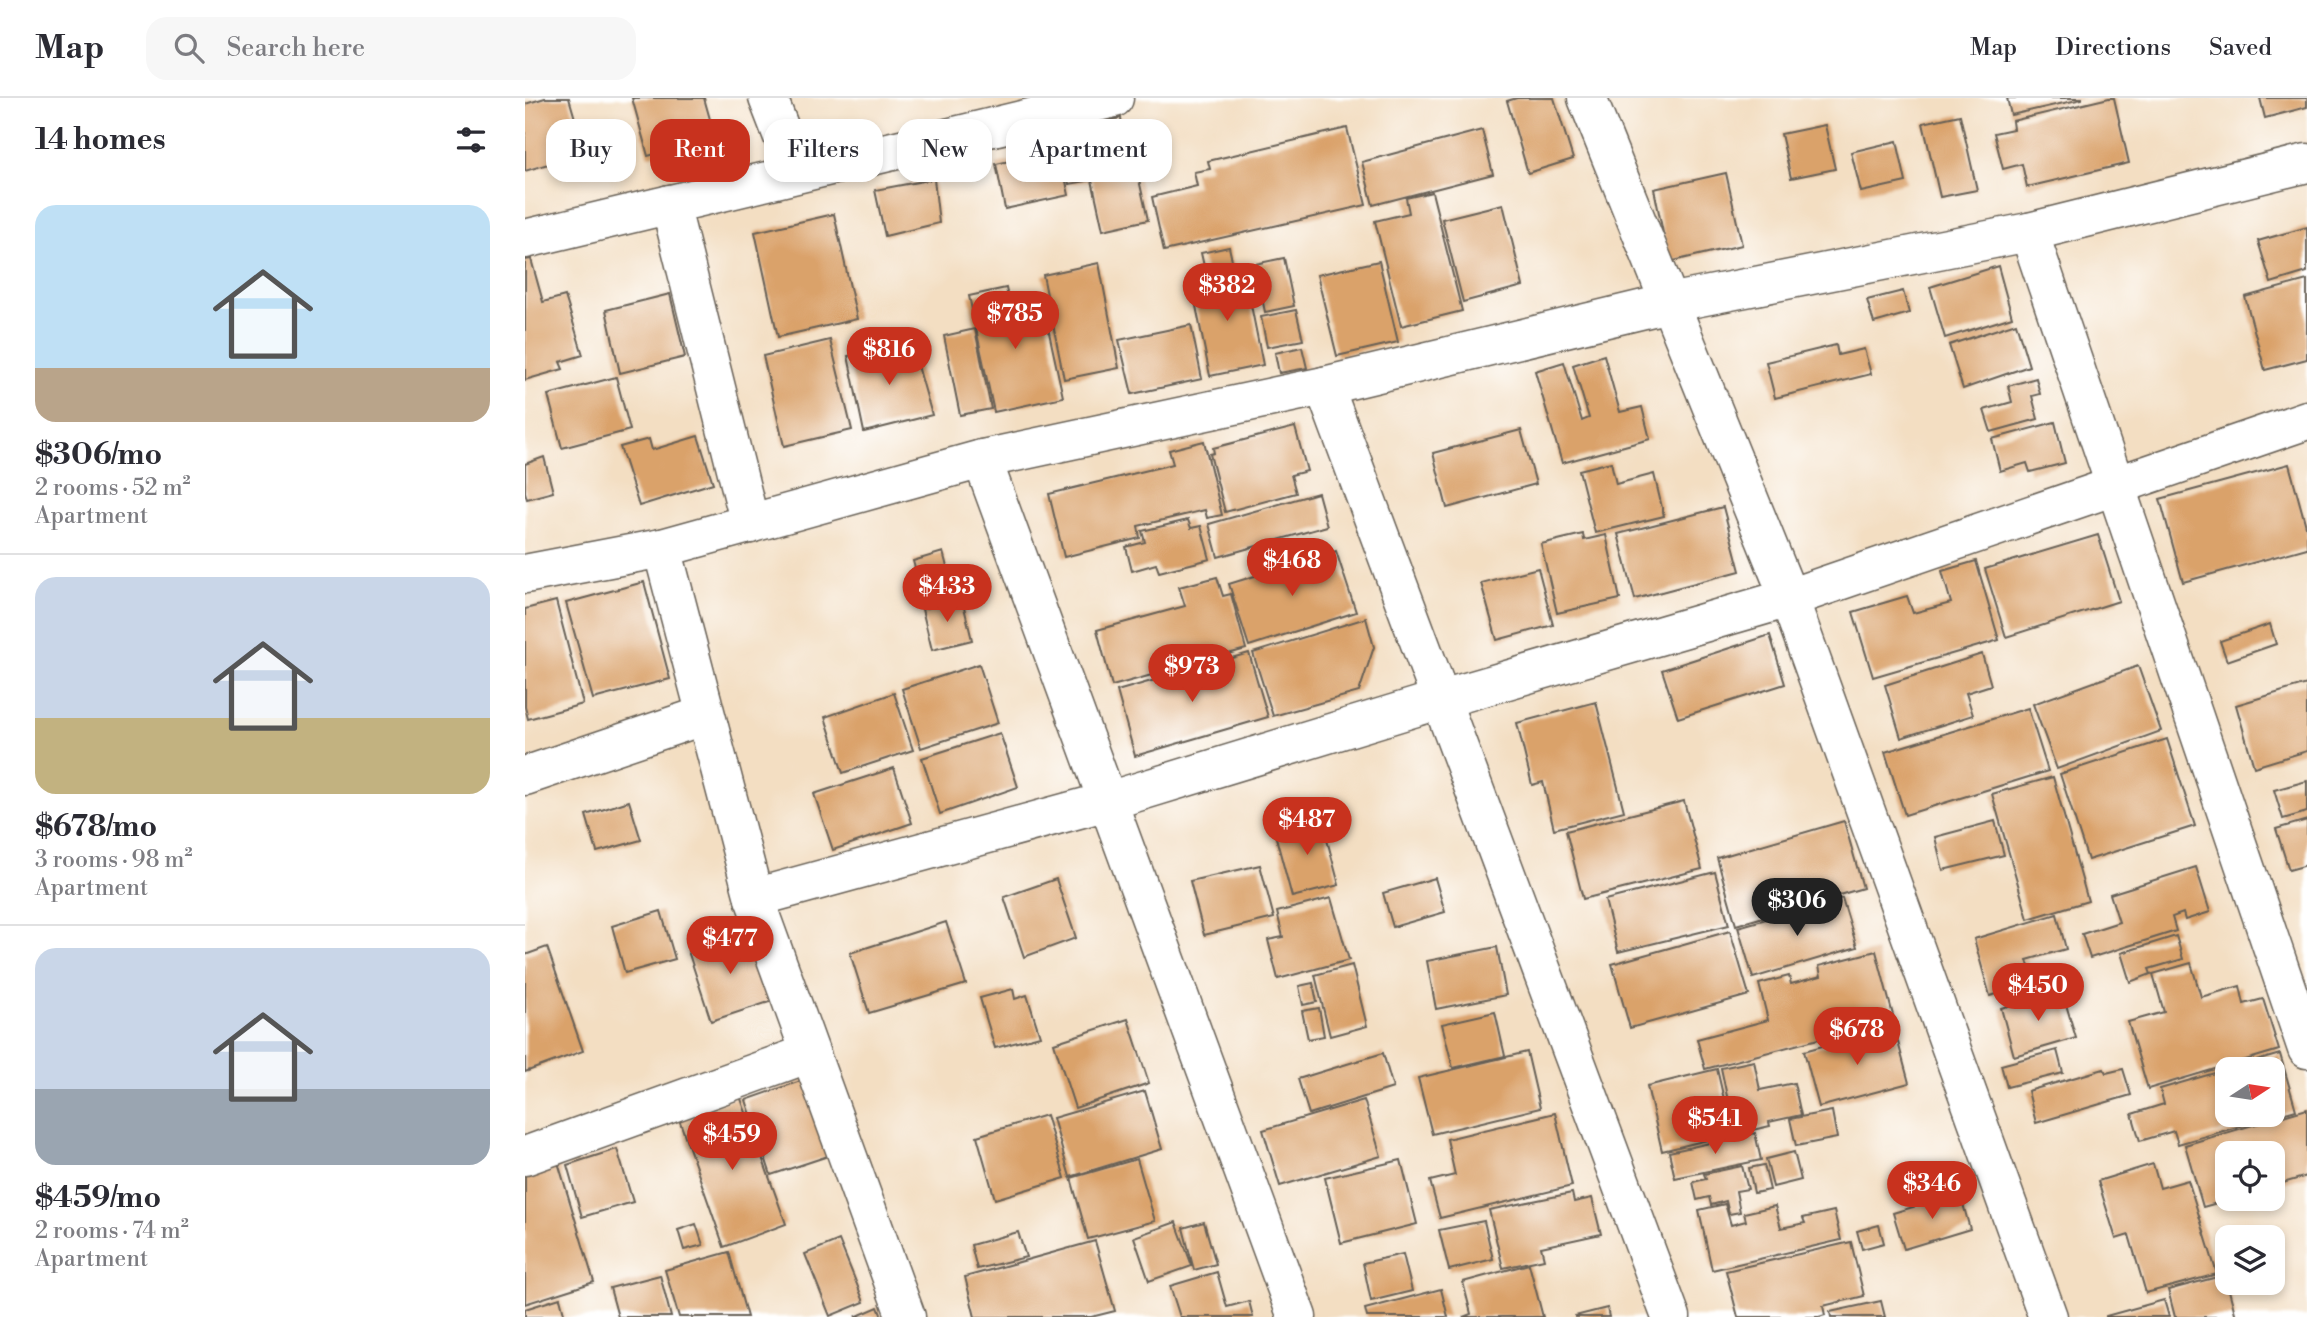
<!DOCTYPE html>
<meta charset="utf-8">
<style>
body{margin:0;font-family:"Libre Bodoni",serif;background:#f7f7f7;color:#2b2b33;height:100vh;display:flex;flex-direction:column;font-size:26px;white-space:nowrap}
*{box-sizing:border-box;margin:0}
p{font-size:23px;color:#7c7c81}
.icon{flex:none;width:38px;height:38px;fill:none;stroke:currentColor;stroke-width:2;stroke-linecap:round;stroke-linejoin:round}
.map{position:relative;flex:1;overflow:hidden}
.drawer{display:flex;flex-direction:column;background:#fff;width:525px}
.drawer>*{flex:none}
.banner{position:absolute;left:21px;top:21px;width:665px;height:63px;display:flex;gap:14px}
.needle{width:46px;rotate:78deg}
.tools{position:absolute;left:1690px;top:959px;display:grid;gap:14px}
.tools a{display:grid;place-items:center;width:70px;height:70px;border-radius:14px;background:#fff;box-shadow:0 4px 10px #0003;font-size:35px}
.price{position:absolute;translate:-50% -60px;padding:0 16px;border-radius:24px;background:#c8321e;color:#fff;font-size:23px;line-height:46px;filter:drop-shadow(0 2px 4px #0008)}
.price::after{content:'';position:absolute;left:50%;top:42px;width:21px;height:16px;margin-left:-10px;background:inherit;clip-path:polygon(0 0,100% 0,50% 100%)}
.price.active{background:#222;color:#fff}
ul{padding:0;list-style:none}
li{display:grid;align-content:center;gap:14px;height:371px;padding:0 35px}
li+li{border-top:2px solid #e1e1e2}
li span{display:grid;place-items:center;height:217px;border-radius:21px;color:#555}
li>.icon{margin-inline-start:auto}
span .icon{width:126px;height:126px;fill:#fffc;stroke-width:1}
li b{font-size:30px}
h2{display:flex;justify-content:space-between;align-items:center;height:84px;padding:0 35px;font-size:30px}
.pill{padding:0 24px;border-radius:21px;background:#fff;box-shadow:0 4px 10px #0003;font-size:24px;line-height:63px}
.pill.active{background:#c8321e;color:#fff}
header{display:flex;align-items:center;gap:42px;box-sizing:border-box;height:98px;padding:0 35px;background:#fff;border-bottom:2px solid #e1e1e2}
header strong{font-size:33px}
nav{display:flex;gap:38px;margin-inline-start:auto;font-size:24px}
.search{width:490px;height:63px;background:#f7f7f7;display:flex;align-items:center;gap:18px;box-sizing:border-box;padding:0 24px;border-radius:21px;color:#7c7c81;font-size:26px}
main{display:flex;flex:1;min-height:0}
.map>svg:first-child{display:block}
</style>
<header>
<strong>Map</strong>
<div class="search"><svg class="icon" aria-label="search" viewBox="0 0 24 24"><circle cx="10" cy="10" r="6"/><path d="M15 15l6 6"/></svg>Search here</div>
<nav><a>Map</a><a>Directions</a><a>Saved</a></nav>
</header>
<main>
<section class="drawer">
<h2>14 homes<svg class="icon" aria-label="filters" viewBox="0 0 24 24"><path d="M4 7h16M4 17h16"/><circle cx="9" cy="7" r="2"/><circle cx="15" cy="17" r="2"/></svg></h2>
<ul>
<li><span style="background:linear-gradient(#bfe0f5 75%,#b9a48a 0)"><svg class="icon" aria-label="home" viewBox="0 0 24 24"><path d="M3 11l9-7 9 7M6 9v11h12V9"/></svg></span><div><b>$306/mo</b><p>2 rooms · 52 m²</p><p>Apartment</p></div></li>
<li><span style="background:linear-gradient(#c9d6e8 65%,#c2b280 0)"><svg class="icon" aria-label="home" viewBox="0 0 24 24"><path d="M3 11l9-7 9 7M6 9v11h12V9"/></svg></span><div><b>$678/mo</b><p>3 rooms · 98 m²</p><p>Apartment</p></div></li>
<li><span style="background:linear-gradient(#c9d6e8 65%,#9aa5b1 0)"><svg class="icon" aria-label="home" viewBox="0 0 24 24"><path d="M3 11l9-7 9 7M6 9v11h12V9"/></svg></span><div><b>$459/mo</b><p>2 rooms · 74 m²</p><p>Apartment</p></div></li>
</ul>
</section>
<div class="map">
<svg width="1782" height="1219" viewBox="0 0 1782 1219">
<rect width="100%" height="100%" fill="#fff"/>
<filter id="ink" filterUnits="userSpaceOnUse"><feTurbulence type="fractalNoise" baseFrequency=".0143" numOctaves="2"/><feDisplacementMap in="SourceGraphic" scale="14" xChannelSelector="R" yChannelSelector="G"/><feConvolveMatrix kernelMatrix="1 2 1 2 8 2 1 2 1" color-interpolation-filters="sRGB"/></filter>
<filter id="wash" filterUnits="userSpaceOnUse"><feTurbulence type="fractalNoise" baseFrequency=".00686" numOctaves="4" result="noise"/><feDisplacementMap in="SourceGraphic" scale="28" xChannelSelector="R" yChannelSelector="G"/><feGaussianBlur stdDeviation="1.57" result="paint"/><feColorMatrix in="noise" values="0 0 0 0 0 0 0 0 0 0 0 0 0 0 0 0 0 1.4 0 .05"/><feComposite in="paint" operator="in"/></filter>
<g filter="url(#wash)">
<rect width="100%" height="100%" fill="#f3dec2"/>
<g id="blocks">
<g fill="#daa26a">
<path d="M 20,0 L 44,0 L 60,55 L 0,73 L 0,6 Z"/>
<path d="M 107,0 L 179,0 L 190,39 L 123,58 Z"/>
<path d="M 992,0 L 1029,0 L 1048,61 L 1003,75 L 982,3 Z"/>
<path d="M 1482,0 L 1557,0 L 1557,1 L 1486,17 Z"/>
<path d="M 1584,0 L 1589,0 L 1604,65 L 1502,89 L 1497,66 L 1478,71 L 1469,35 L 1488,31 L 1487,23 Z"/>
<path d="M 1735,0 L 1782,0 L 1782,9 L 1740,20 Z"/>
<path d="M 1435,17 L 1452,92 L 1415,99 L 1398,25 Z"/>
<path d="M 596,20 L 598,33 L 603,32 L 623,122 L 578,132 L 567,82 L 544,86 L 535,47 L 565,40 L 562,27 Z"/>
<path d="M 1300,27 L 1310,71 L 1266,80 L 1256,36 Z"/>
<path d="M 822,30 L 841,107 L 639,153 L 627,99 L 672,88 L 669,74 L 685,71 L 683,63 Z"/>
<path d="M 957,32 L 968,76 L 848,107 L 837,64 Z"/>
<path d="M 1372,43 L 1381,84 L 1336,94 L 1326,54 Z"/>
<path d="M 534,52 L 544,97 L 480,111 L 471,66 Z"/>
<path d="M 1201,75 L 1217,147 L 1144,164 L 1129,91 Z"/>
<path d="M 409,81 L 414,125 L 360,138 L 350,92 Z"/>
<path d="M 907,94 L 937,213 L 876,228 L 850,123 L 884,115 L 881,100 Z"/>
<path d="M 978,106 L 998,188 L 938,204 L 917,121 Z"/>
<path d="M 309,116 L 332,221 L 253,239 L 230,134 Z"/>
<path d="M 1782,129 L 1782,174 L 1746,185 L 1733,143 Z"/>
<path d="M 704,149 L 709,171 L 681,177 L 676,155 Z"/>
<path d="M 759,160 L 769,208 L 740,214 L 730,166 Z"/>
<path d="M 6,161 L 18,204 L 40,198 L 58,257 L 35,264 L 38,271 L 0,282 L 0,162 Z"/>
<path d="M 854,163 L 873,244 L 812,258 L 792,177 Z"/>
<path d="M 574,165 L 594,270 L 539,281 L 518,177 Z"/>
<path d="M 1473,168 L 1487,219 L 1420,240 L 1405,189 Z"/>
<path d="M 719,172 L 738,267 L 685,278 L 666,183 Z"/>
<path d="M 1782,182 L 1782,261 L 1740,272 L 1720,199 Z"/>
<path d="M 481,190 L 485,209 L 517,202 L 538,299 L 469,314 L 444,198 Z"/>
<path d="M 1378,193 L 1384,215 L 1349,225 L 1342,202 Z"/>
<path d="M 145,196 L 160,259 L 95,275 L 81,212 Z"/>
<path d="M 771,212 L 778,242 L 742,249 L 736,219 Z"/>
<path d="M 1491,225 L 1504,268 L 1438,291 L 1424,247 Z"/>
<path d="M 666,227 L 677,281 L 607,296 L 594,242 Z"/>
<path d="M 450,231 L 466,311 L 435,317 L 419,238 Z"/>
<path d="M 305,242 L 327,332 L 259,348 L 238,258 Z"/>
<path d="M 386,243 L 407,317 L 339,334 L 323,258 Z"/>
<path d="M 1311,247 L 1313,257 L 1339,251 L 1346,276 L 1250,300 L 1241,264 Z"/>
<path d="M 777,249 L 782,270 L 754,275 L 750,255 Z"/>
<path d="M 1079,257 L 1095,314 L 1117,309 L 1125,341 L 1037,365 L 1010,273 L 1039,264 L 1057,323 L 1064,320 L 1048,267 Z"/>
<path d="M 91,279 L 105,332 L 37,350 L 23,297 Z"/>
<path d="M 1511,280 L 1515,296 L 1507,298 L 1513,321 L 1466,334 L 1459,312 L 1487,304 L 1483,288 Z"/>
<path d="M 1530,324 L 1540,365 L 1505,374 L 1502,365 L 1475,373 L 1467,341 Z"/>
<path d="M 770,329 L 782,373 L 766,377 L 771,395 L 700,414 L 685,356 L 689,355 L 688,350 Z"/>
<path d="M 996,332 L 1011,386 L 922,410 L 908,355 Z"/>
<path d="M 173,338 L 188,385 L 114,408 L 95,349 L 124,341 L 127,352 Z"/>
<path d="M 679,343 L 697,417 L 682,420 L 680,412 L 613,428 L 615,440 L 539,459 L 524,396 L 648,366 L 644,352 Z"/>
<path d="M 19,359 L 28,394 L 2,401 L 0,394 L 0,366 Z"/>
<path d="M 1086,364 L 1091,386 L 1129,376 L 1139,418 L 1070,435 L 1054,372 Z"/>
<path d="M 1764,366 L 1782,432 L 1782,450 L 1658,484 L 1635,401 Z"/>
<path d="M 793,395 L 802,428 L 693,459 L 684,426 Z"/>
<path d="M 1198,409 L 1215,473 L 1110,501 L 1093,436 Z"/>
<path d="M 663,422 L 666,430 L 676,428 L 685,461 L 634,474 L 631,466 L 607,473 L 601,449 L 620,444 L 617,433 Z"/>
<path d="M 1058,436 L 1059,442 L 1081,437 L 1095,501 L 1032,515 L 1016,446 Z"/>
<path d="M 1573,437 L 1594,503 L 1481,539 L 1460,471 Z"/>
<path d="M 811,453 L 831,514 L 724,548 L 704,486 Z"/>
<path d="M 418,454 L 426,484 L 396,493 L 388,463 Z"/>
<path d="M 1451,463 L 1474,542 L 1348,579 L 1328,514 L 1382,498 L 1388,515 L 1426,505 L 1417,473 Z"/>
<path d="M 1013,470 L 1028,527 L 972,542 L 956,485 Z"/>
<path d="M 692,479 L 698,498 L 706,496 L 721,551 L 587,588 L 572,532 L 660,508 L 654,489 Z"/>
<path d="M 119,484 L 145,581 L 68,601 L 41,505 Z"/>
<path d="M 437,501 L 447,542 L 407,552 L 397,511 Z"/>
<path d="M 31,503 L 58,606 L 3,621 L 0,609 L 0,511 Z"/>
<path d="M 841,520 L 849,549 L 834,594 L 748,618 L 728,555 Z"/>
<path d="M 1745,526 L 1751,546 L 1702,563 L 1695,543 Z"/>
<path d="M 1245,537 L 1260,586 L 1153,620 L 1137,572 Z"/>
<path d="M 724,555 L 743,619 L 610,658 L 592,593 Z"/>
<path d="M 1457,556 L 1466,587 L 1441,595 L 1448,617 L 1376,640 L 1360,587 Z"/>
<path d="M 454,566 L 473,625 L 396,650 L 377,591 Z"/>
<path d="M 1613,568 L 1636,633 L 1532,671 L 1508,606 Z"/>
<path d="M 1782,586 L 1782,653 L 1729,669 L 1711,607 Z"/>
<path d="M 369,595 L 388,652 L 318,675 L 300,619 Z"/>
<path d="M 1071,604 L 1099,713 L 1029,731 L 1018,684 L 1007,687 L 992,625 Z"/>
<path d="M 1503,610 L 1523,673 L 1380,717 L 1360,654 Z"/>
<path d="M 475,635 L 493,689 L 415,716 L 397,660 Z"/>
<path d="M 1642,641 L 1670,728 L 1563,762 L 1535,676 Z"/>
<path d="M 369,670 L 387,725 L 308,752 L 289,696 Z"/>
<path d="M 1528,679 L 1563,803 L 1503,821 L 1467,696 Z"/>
<path d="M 1782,683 L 1782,714 L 1758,721 L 1749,692 Z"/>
<path d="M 104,703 L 116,742 L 72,754 L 61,717 Z"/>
<path d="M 1159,703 L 1177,771 L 1058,801 L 1041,733 Z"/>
<path d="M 796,719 L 814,787 L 767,799 L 749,732 Z"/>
<path d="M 1782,722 L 1782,767 L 1764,772 L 1751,731 Z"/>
<path d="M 1319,723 L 1338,790 L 1211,827 L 1192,760 Z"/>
<path d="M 1470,723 L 1479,757 L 1418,772 L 1410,739 Z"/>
<path d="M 735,767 L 749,820 L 679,837 L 665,783 Z"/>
<path d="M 1671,769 L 1685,814 L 1660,822 L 1658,815 L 1647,819 L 1651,833 L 1565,860 L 1557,836 L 1594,824 L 1585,796 Z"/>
<path d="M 1190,774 L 1204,827 L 1093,854 L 1080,802 Z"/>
<path d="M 910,780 L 920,814 L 868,829 L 858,795 Z"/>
<path d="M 531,781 L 551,840 L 499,859 L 479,799 Z"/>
<path d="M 806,800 L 824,862 L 753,881 L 743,842 L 758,839 L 752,814 Z"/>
<path d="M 1317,800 L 1332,849 L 1228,880 L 1213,829 Z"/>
<path d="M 136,813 L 150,861 L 100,875 L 87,828 Z"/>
<path d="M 1532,816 L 1541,851 L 1502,862 L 1509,885 L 1465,898 L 1449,841 Z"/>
<path d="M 421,824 L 441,886 L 344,915 L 325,855 Z"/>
<path d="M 225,833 L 247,903 L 186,923 L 163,853 Z"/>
<path d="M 1205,833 L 1224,897 L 1105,930 L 1087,866 Z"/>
<path d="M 1651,838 L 1658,861 L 1624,871 L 1626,876 L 1605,884 L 1596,855 Z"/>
<path d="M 22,849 L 58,953 L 0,974 L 0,857 Z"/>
<path d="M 972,849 L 981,897 L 911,911 L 902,863 Z"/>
<path d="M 1351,853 L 1369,921 L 1180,971 L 1172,941 L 1243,922 L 1234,886 L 1264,878 L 1266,886 L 1296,878 L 1294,868 Z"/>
<path d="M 1666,865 L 1676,899 L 1715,888 L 1719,906 L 1738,901 L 1754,952 L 1623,991 L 1603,924 L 1639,914 L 1628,876 Z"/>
<path d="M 827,867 L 842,928 L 805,938 L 790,877 Z"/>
<path d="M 788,885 L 792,904 L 778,907 L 774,888 Z"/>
<path d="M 488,891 L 490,901 L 502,897 L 515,938 L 470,950 L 455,900 Z"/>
<path d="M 1537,893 L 1551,940 L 1489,958 L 1476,910 Z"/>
<path d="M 794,910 L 799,938 L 783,941 L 777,913 Z"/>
<path d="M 970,914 L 980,958 L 928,970 L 917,926 Z"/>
<path d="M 603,921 L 624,985 L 550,1010 L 529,945 Z"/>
<path d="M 1369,929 L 1384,985 L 1294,1009 L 1279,953 Z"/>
<path d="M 1532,952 L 1538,975 L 1482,989 L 1476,967 Z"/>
<path d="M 1002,954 L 1015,1010 L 907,1036 L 893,980 Z"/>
<path d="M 858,955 L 868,990 L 784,1016 L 773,981 Z"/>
<path d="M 1755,956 L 1771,1012 L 1653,1046 L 1649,1033 L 1615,1043 L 1607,1016 L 1639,1006 L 1635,991 L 1703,971 L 1703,1017 L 1748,1017 L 1748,971 L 1704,971 Z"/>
<path d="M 1229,963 L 1235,992 L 1269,985 L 1276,1017 L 1244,1024 L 1245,1028 L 1210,1036 L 1196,970 Z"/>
<path d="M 1192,971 L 1207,1036 L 1137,1053 L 1122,988 Z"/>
<path d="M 1579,971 L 1581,975 L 1598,971 L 1606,997 L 1511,1025 L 1503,993 Z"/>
<path d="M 287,979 L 312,1055 L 246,1077 L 221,1002 Z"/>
<path d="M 620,993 L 637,1051 L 545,1079 L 528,1020 Z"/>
<path d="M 215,998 L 261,1126 L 199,1149 L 154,1021 Z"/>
<path d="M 839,1002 L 856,1058 L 755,1088 L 738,1032 Z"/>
<path d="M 1782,1011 L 1782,1078 L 1748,1088 L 1748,1055 L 1703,1055 L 1703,1102 L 1678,1109 L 1660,1047 Z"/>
<path d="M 1307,1013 L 1312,1040 L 1271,1048 L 1265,1021 Z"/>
<path d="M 1030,1015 L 1047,1088 L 915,1120 L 905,1083 L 930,1077 L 922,1041 Z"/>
<path d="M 521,1017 L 540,1080 L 470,1101 L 452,1038 Z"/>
<path d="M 1230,1035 L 1236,1062 L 1150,1080 L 1144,1054 Z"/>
<path d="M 92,1051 L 108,1104 L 57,1119 L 42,1067 Z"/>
<path d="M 1269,1054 L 1276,1082 L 1248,1089 L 1241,1061 Z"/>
<path d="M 32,1061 L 69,1184 L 0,1206 L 0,1071 Z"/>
<path d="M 612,1061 L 630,1123 L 563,1141 L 546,1080 Z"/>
<path d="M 876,1062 L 892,1126 L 816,1145 L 800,1080 Z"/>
<path d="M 1628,1066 L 1635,1090 L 1663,1082 L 1692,1176 L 1621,1195 L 1604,1137 L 1591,1141 L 1573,1083 Z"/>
<path d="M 1239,1067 L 1245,1092 L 1229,1095 L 1224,1070 Z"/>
<path d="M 1217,1068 L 1223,1091 L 1211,1093 L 1215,1114 L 1204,1116 L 1201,1103 L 1186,1107 L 1184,1099 L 1172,1102 L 1168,1084 L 1181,1081 L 1179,1076 Z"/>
<path d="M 1047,1095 L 1049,1104 L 1067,1100 L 1076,1136 L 1016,1149 L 1019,1161 L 978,1170 L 964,1112 Z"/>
<path d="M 1435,1095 L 1445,1131 L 1379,1151 L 1368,1115 Z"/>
<path d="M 1200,1106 L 1206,1127 L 1221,1123 L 1219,1115 L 1250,1108 L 1256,1130 L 1280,1125 L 1278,1120 L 1309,1113 L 1316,1142 L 1187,1172 L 1174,1112 Z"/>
<path d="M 959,1123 L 968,1161 L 924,1172 L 914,1132 Z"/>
<path d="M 651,1124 L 667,1168 L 624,1183 L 609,1139 Z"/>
<path d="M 679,1124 L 691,1166 L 669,1172 L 658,1130 Z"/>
<path d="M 171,1126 L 178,1147 L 159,1152 L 153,1132 Z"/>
<path d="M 1354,1127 L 1359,1145 L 1337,1151 L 1332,1133 Z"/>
<path d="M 493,1134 L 501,1159 L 452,1171 L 446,1147 Z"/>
<path d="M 314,1142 L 339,1204 L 305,1218 L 280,1156 Z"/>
<path d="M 570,1143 L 590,1213 L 566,1219 L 450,1219 L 440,1179 Z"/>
<path d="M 1326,1144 L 1339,1198 L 1298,1208 L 1300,1217 L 1294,1219 L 1213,1219 L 1201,1173 Z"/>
<path d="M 204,1154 L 222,1219 L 154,1219 L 140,1172 Z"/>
<path d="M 878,1156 L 887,1193 L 846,1203 L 838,1165 Z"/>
<path d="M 1004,1166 L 1018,1219 L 938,1219 L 946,1216 L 938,1184 Z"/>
<path d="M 692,1174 L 702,1209 L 724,1203 L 728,1219 L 655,1219 L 645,1188 Z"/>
<path d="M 135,1177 L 146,1219 L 93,1219 L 85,1190 Z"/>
<path d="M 1700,1177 L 1711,1219 L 1650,1219 L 1643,1192 Z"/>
<path d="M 916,1191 L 923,1219 L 842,1219 L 840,1211 Z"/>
<path d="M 35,1200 L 40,1219 L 0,1219 L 0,1211 Z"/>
<path d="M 1639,1202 L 1644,1219 L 1581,1219 L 1581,1218 Z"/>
<path d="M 1356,1203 L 1360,1219 L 1306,1219 L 1305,1214 Z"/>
<path d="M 353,1209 L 357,1219 L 330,1219 Z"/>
<path d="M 1082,1210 L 1084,1219 L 1050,1219 L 1050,1218 Z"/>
</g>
</g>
</g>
<g filter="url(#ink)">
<use href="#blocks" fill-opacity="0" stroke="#676056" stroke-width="2"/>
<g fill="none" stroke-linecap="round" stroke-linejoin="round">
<g stroke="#676056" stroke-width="41">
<g id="minor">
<path d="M 243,0 L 272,75"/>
<path d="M 1062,0 L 1264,500 L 1523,1219"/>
<path d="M 145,106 L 225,426"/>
<path d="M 1504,134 L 1782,951"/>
<path d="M 0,141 L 589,0"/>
<path d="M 799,288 L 1146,1219"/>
<path d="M 457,361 L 772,1219"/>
<path d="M 137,450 L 229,800 L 381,1219"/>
<path d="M 0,476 L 137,450 L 457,361 L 799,288 L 1144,205 L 1504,134 L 1782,65"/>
<path d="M 0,678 L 180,617"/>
<path d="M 229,800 L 583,703 L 917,601 L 1264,500 L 1782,322"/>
<path d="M 0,1058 L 285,955"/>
</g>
</g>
<use href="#minor" stroke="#fff" stroke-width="38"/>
</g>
</g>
</svg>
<div class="tools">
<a><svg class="needle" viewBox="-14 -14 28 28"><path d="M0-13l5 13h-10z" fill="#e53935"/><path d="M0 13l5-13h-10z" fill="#7c7c81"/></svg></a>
<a><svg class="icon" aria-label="locate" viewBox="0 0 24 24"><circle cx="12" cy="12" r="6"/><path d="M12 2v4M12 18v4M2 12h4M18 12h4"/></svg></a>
<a><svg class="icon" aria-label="layers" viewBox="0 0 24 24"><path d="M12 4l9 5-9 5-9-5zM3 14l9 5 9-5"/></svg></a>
</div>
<b class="price" style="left:702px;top:225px">$382</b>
<b class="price" style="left:490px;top:253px">$785</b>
<b class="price" style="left:364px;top:289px">$816</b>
<b class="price" style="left:767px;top:500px">$468</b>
<b class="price" style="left:422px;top:526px">$433</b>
<b class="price" style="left:667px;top:606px">$973</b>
<b class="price" style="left:782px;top:759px">$487</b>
<b class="price active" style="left:1272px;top:840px">$306</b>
<b class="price" style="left:205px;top:878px">$477</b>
<b class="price" style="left:1513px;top:925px">$450</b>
<b class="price" style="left:1332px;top:969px">$678</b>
<b class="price" style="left:1190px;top:1058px">$541</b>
<b class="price" style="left:207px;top:1074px">$459</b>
<b class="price" style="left:1407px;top:1123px">$346</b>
<div class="banner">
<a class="pill">Buy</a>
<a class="pill active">Rent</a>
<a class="pill">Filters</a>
<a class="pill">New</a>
<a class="pill">Apartment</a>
</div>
</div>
</main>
